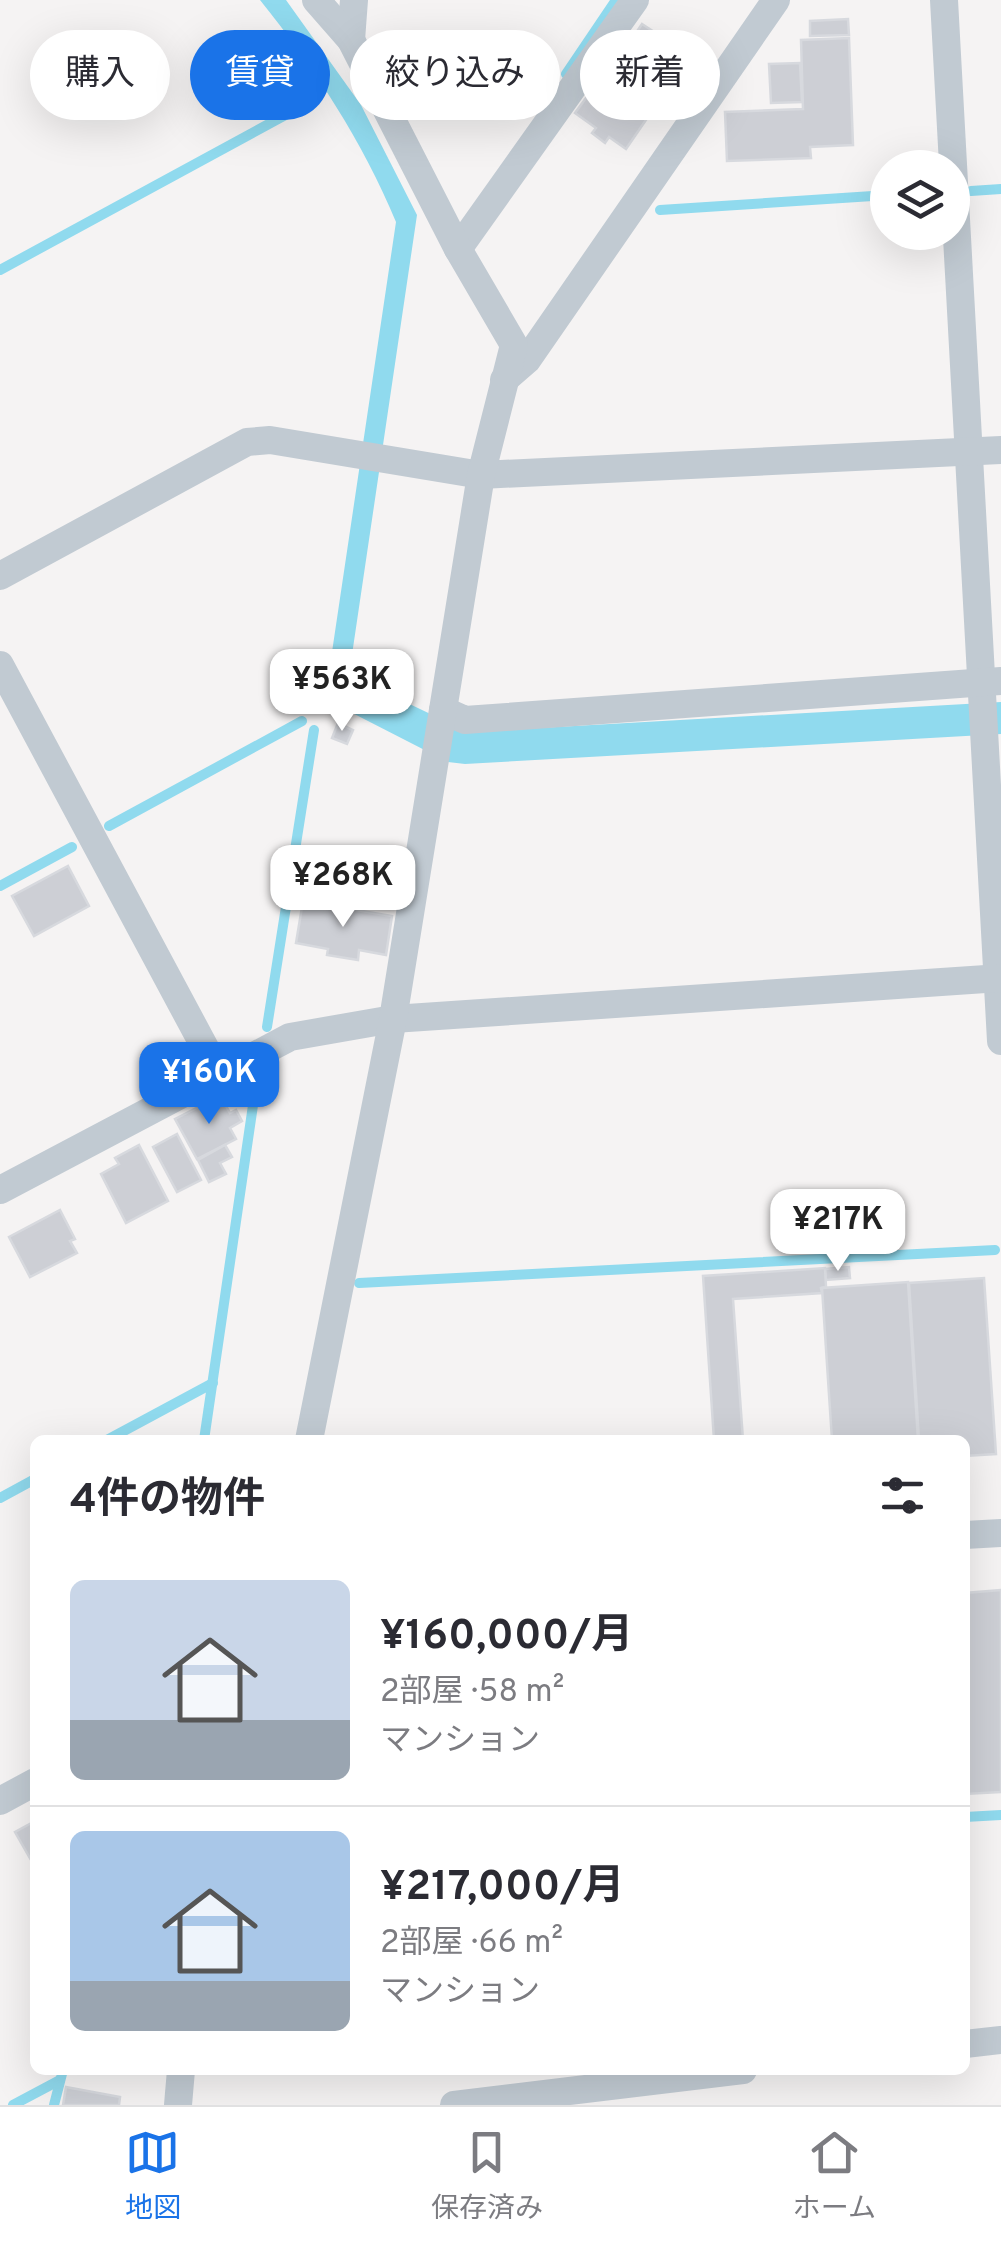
<!DOCTYPE html>
<html lang="ja">
<meta charset="utf-8">
<style>
body{margin:0;font-family:Overpass,"Noto Sans JP",sans-serif;background:#f7f7f7;color:#2b2b33;height:100vh;display:flex;flex-direction:column;font-size:38px;white-space:nowrap}
*{box-sizing:border-box;margin:0}
p{font-size:32px;color:#7c7c81}
.icon{flex:none;width:55px;height:55px;fill:none;stroke:currentColor;stroke-width:2;stroke-linecap:round;stroke-linejoin:round}
.map{position:relative;flex:1;overflow:hidden}
.sheet{position:absolute;left:30px;top:1435px;width:940px;height:640px;display:flex;flex-direction:column;background:#fff;border-radius:15px;box-shadow:0 10px 40px #0002}
.sheet>*{flex:none}
.top-card{position:absolute;left:30px;top:30px;width:942px;height:90px;display:flex;gap:20px}
.tools{position:absolute;left:870px;top:150px;display:grid;gap:20px}
.tools a{display:grid;place-items:center;width:100px;height:100px;border-radius:50%;background:#fff;box-shadow:0 10px 40px #0002;font-size:50px}
.price{position:absolute;translate:-50% -85px;padding:0 22px;border-radius:20px;background:#fff;color:#222;font-size:32px;line-height:65px;filter:drop-shadow(0 2px 5px #0008)}
.price::after{content:'';position:absolute;left:50%;top:60px;width:30px;height:22px;margin-left:-15px;background:inherit;clip-path:polygon(0 0,100% 0,50% 100%)}
.price.current{background:#1a73e8;color:#fff}
ul{padding:0;list-style:none}
li{display:flex;align-items:center;gap:30px;height:250px;padding:0 40px}
li+li{border-top:2px solid #e1e1e2}
li span{display:grid;place-items:center;flex:none;width:280px;height:200px;border-radius:15px;color:#555}
li>.icon{margin-inline-start:auto}
span .icon{width:120px;height:120px;fill:#fffc;stroke-width:1}
li b{font-size:42px}
h2{display:flex;justify-content:space-between;align-items:center;height:120px;padding:0 40px;font-size:42px}
.chip{padding:0 35px;border-radius:45px;background:#fff;box-shadow:0 10px 40px #0002;font-size:35px;line-height:90px}
.chip.current{background:#1a73e8;color:#fff}
.menu{display:flex;justify-content:space-around;align-items:center;height:140px;border-top:2px solid #e1e1e2;background:#fff;font-size:28px;color:#7c7c81}
.menu a{display:grid;justify-items:center;gap:5px}
.menu .current{color:#1a73e8}
.map>svg:first-child{display:block}
</style>
<div class="map">
<svg width="1001" height="2105" viewBox="0 0 1001 2105">
<rect width="100%" height="100%" fill="#f5f3f3"/>
<path fill="#90daee" d="M 260,0 L 286,0 L 361,105 L 417,215 L 349,675 L 468,732 L 1001,702 L 1001,734 L 465,764 L 448,762 L 325,699 L 396,222 C 363,142 314,67 260,0 Z"/>
<g fill="none" stroke-linecap="round" stroke-linejoin="round">
<g stroke="#90daee" stroke-width="10">
<path d="M 566,74 L 616,0"/>
<path d="M 971,191 L 1001,189"/>
<path d="M 660,210 L 888,195"/>
<path d="M 0,270 L 313,100"/>
<path d="M 109,826 L 302,721"/>
<path d="M 0,886 L 72,847"/>
<path d="M 267,1027 L 314,730"/>
<path d="M 359,1283 L 995,1250"/>
<path d="M 107,1440 L 213,1383"/>
<path d="M 204,1440 L 257,1078"/>
<path d="M 0,1498 L 35,1479"/>
<path d="M 965,1817 L 1001,1815"/>
<path d="M 13,2105 L 60,2080"/>
<path d="M 54,2105 L 63,2070"/>
</g>
</g>
<g fill="#cdcfd5" stroke="#d7d9de" stroke-width="2.5">
<path d="M 848,19 L 849,35 L 810,36 L 810,21 Z"/>
<path d="M 642,24 L 662,37 L 656,46 L 636,33 Z"/>
<path d="M 639,36 L 656,47 L 663,38 L 684,53 L 672,70 L 679,74 L 668,91 L 643,74 L 639,80 L 618,65 Z"/>
<path d="M 849,38 L 853,145 L 810,147 L 811,158 L 727,161 L 725,112 L 803,109 L 801,40 Z"/>
<path d="M 800,63 L 802,102 L 771,103 L 769,64 Z"/>
<path d="M 600,79 L 650,114 L 626,149 L 609,137 L 605,143 L 592,133 L 596,128 L 575,113 Z"/>
<path d="M 338,723 L 353,730 L 347,744 L 332,738 Z"/>
<path d="M 68,866 L 89,906 L 34,936 L 12,896 Z"/>
<path d="M 303,901 L 392,916 L 386,955 L 359,950 L 358,960 L 327,955 L 328,949 L 296,943 Z"/>
<path d="M 220,1096 L 230,1113 L 236,1110 L 242,1121 L 230,1128 L 236,1139 L 197,1159 L 175,1119 Z"/>
<path d="M 177,1134 L 201,1180 L 177,1192 L 153,1147 Z"/>
<path d="M 139,1145 L 168,1201 L 126,1223 L 101,1174 L 119,1164 L 115,1158 Z"/>
<path d="M 225,1145 L 232,1157 L 220,1163 L 226,1174 L 209,1182 L 198,1160 Z"/>
<path d="M 60,1210 L 75,1239 L 70,1241 L 77,1253 L 30,1277 L 9,1237 Z"/>
<path d="M 849,1267 L 850,1278 L 826,1280 L 825,1269 Z"/>
<path d="M 825,1268 L 826,1287 L 821,1288 L 822,1293 L 733,1299 L 743,1440 L 714,1440 L 703,1276 Z"/>
<path d="M 984,1278 L 996,1454 L 965,1456 L 965,1440 L 919,1440 L 909,1283 Z"/>
<path d="M 908,1282 L 918,1440 L 832,1440 L 822,1288 Z"/>
<path d="M 1001,1590 L 1001,1792 L 965,1794 L 965,1593 Z"/>
<path d="M 35,1821 L 35,1867 L 15,1832 Z"/>
<path d="M 66,2087 L 120,2097 L 119,2105 L 63,2105 Z"/>
</g>
<g fill="none" stroke-linecap="round" stroke-linejoin="round">
<g stroke="#c1cad2" stroke-width="28">
<path d="M 944,0 L 1001,1041"/>
<path d="M 351,40 L 354,0"/>
<path d="M 458,249 L 635,0"/>
<path d="M 504,380 L 527,360 L 776,0"/>
<path d="M 0,576 L 247,442 L 270,440 L 481,475 L 1001,450"/>
<path d="M 0,665 L 218,1072"/>
<path d="M 443,710 L 465,720 L 1001,681"/>
<path d="M 0,1190 L 290,1037 L 393,1019 L 1001,978"/>
<path d="M 309,1440 L 393,1019 L 481,475 L 514,345 L 458,249 L 351,40 L 316,0"/>
<path d="M 965,1535 L 1001,1533"/>
<path d="M 0,1801 L 35,1782"/>
<path d="M 965,2044 L 1001,2040"/>
<path d="M 178,2105 L 181,2070"/>
<path d="M 454,2105 L 743,2070"/>
</g>
</g>
</svg>
<div class="tools">
<a><svg class="icon" aria-label="layers" viewBox="0 0 24 24"><path d="M12 4l9 5-9 5-9-5zM3 14l9 5 9-5"/></svg></a>
</div>
<b class="price" style="left:342px;top:734px">¥563K</b>
<b class="price" style="left:343px;top:930px">¥268K</b>
<b class="price current" style="left:209px;top:1127px">¥160K</b>
<b class="price" style="left:838px;top:1274px">¥217K</b>
<div class="top-card">
<a class="chip">購入</a>
<a class="chip current">賃貸</a>
<a class="chip">絞り込み</a>
<a class="chip">新着</a>
</div>
<section class="sheet">
<h2>4件の物件<svg class="icon" aria-label="filters" viewBox="0 0 24 24"><path d="M4 7h16M4 17h16"/><circle cx="9" cy="7" r="2"/><circle cx="15" cy="17" r="2"/></svg></h2>
<ul>
<li><span style="background:linear-gradient(#c9d6e8 70%,#9aa5b1 0)"><svg class="icon" aria-label="home" viewBox="0 0 24 24"><path d="M3 11l9-7 9 7M6 9v11h12V9"/></svg></span><div><b>¥160,000/月</b><p>2部屋 · 58 m²</p><p>マンション</p></div></li>
<li><span style="background:linear-gradient(#a9c7e8 75%,#9aa5b1 0)"><svg class="icon" aria-label="home" viewBox="0 0 24 24"><path d="M3 11l9-7 9 7M6 9v11h12V9"/></svg></span><div><b>¥217,000/月</b><p>2部屋 · 66 m²</p><p>マンション</p></div></li>
</ul>
</section>
</div>
<nav class="menu">
<a class="current"><svg class="icon" aria-label="map" viewBox="0 0 24 24"><path d="M3 6l6-2 6 2 6-2v14l-6 2-6-2-6 2zM9 4v14M15 6v14"/></svg>地図</a>
<a><svg class="icon" aria-label="saved" viewBox="0 0 24 24"><path d="M7 4h10v16l-5-4-5 4z"/></svg>保存済み</a>
<a><svg class="icon" aria-label="home" viewBox="0 0 24 24"><path d="M3 11l9-7 9 7M6 9v11h12V9"/></svg>ホーム</a>
</nav>
